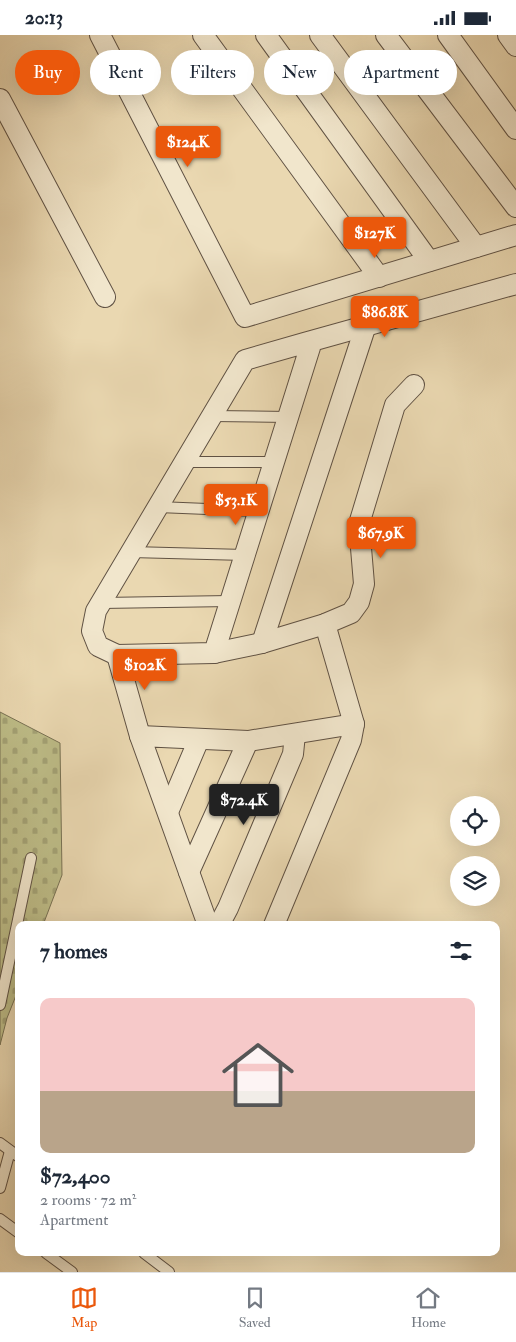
<!DOCTYPE html>
<meta charset="utf-8">
<style>
body{margin:0;font-family:"IM FELL Double Pica",serif;background:#f2f2f3;color:#1f2937;height:100vh;display:flex;flex-direction:column;font-size:19px;white-space:nowrap}
*{box-sizing:border-box;margin:0}
p{font-size:16px;color:#747a83}
.icon{flex:none;width:28px;height:28px;fill:none;stroke:currentColor;stroke-width:2;stroke-linecap:round;stroke-linejoin:round}
.map{position:relative;flex:1;overflow:hidden}
.sheet{position:absolute;left:15px;top:886px;width:485px;height:335px;display:flex;flex-direction:column;background:#fff;border-radius:10px;box-shadow:0 5px 20px #0002}
.sheet>*{flex:none}
.top-card{position:absolute;left:15px;top:15px;width:486px;height:45px;display:flex;gap:10px}
.buttons{position:absolute;left:450px;top:761px;display:grid;gap:10px}
.buttons a{display:grid;place-items:center;width:50px;height:50px;border-radius:50%;background:#fff;box-shadow:0 5px 20px #0002;font-size:25px}
.price{position:absolute;translate:-50% -42px;padding:0 11px;border-radius:5px;background:#ea580c;color:#fff;font-size:16px;line-height:32px;filter:drop-shadow(0 1px 2px #0008)}
.price::after{content:'';position:absolute;left:50%;top:30px;width:15px;height:11px;margin-left:-8px;background:inherit;clip-path:polygon(0 0,100% 0,50% 100%)}
.price.active{background:#222;color:#fff}
ul{padding:0;list-style:none}
li{display:grid;align-content:center;gap:10px;height:265px;padding:0 25px}
li span{display:grid;place-items:center;height:155px;border-radius:10px;color:#555}
li>.icon{margin-inline-start:auto}
span .icon{width:90px;height:90px;fill:#fffc;stroke-width:1}
li b{font-size:21px}
h2{display:flex;justify-content:space-between;align-items:center;height:60px;padding:0 25px;font-size:21px}
.pill{padding:0 18px;border-radius:22px;background:#fff;box-shadow:0 5px 20px #0002;font-size:18px;line-height:45px}
.pill.active{background:#ea580c;color:#fff}
.status{display:flex;justify-content:space-between;align-items:center;height:35px;padding:0 25px;background:#fff;direction:ltr}
.status svg{height:14px;fill:currentColor}
.tabs{display:flex;justify-content:space-around;align-items:center;height:70px;border-top:1px solid #e0e1e3;background:#fff;font-size:14px;color:#747a83}
.tabs a{display:grid;justify-items:center;gap:2px}
.tabs .active{color:#ea580c}
.map>svg:first-child{display:block}
</style>
<div class="status"><b>20:13</b><svg viewBox="0 0 49 12"><path d="M0 12V9h3v3zM5 12V6h3v6zM10 12V3h3v9zM15 12V0h3v12zM26 1h20v11H26zM47 4h2v5h-2z"/></svg></div>
<div class="map">
<svg width="516" height="1237" viewBox="0 0 516 1237">
<defs>
<pattern id="cemetery-stones" width="16" height="16" patternUnits="userSpaceOnUse" patternTransform="scale(1.25)"><rect width="16" height="16" fill="#bdbc87"/><path d="M2 7V4a2 2 0 0 1 4 0v3zM10 15v-3a2 2 0 0 1 4 0v3z" fill="#a3a174"/></pattern>
</defs>
<rect width="100%" height="100%" fill="#ead8b1"/>
<filter id="stains"><feTurbulence type="fractalNoise" baseFrequency=".004" numOctaves="4"/><feColorMatrix values="0 0 0 0 .2 0 0 0 0 .09 0 0 0 0 .02 0 0 0 .5 -.17"/></filter>
<radialGradient id="worn" r=".72"><stop offset=".6" stop-color="#630" stop-opacity="0"/><stop offset="1" stop-color="#630" stop-opacity=".3"/></radialGradient>
<path fill="url(#cemetery-stones)" stroke="#787153" d="M 0,677 L 60,708 L 62,840 L 43,890 L 19,890 L 19,953 L 7,983 L 0,1010 Z"/>
<g fill="none" stroke-linecap="round" stroke-linejoin="round">
<g stroke="#605244" stroke-width="12">
<g id="service">
<path d="M 212,381 L 288,382"/>
<path d="M 185,427 L 274,427"/>
<path d="M 158,472 L 259,476"/>
<path d="M 131,517 L 245,520"/>
<path d="M 101,568 L 230,566"/>
<path d="M 0,970 L 31,823"/>
<path d="M 0,1108 L 19,1122"/>
<path d="M 0,1153 L 10,1116"/>
<path d="M 0,1184 L 19,1198"/>
<path d="M 46,1218 L 72,1237"/>
<path d="M 144,1218 L 169,1237"/>
</g>
</g>
<g stroke="#605244" stroke-width="22">
<g id="minor">
<path d="M 100,0 L 245,282 L 516,200"/>
<path d="M 203,0 L 379,242"/>
<path d="M 266,0 L 429,226"/>
<path d="M 320,0 L 476,212"/>
<path d="M 386,0 L 516,172"/>
<path d="M 448,0 L 516,94"/>
<path d="M 508,0 L 516,11"/>
<path d="M 0,64 L 105,262"/>
<path d="M 312,306 L 214,618 L 117,620 L 98,611 L 92,596 L 96,576 L 245,325 C 335,299 425,274 516,249"/>
<path d="M 262,608 L 366,290"/>
<path d="M 214,618 L 262,608 L 325,589 L 351,578 L 359,567 L 364,549 L 359,489 L 395,370 L 414,350"/>
<path d="M 117,620 L 140,701"/>
<path d="M 168,777 L 199,704"/>
<path d="M 189,837 L 248,706"/>
<path d="M 208,890 L 140,701 L 248,706 L 354,689"/>
<path d="M 219,890 L 228,873 L 293,719 L 295,699"/>
<path d="M 274,890 L 351,705 L 354,689 L 325,589"/>
</g>
</g>
<use href="#service" stroke="#f1e6cc" stroke-width="10"/>
<use href="#minor" stroke="#f1e6cc" stroke-width="20"/>
</g>
<rect width="100%" height="100%" filter="url(#stains)"/>
<rect width="100%" height="100%" fill="url(#worn)"/>
</svg>
<div class="buttons">
<a><svg class="icon" aria-label="locate" viewBox="0 0 24 24"><circle cx="12" cy="12" r="6"/><path d="M12 2v4M12 18v4M2 12h4M18 12h4"/></svg></a>
<a><svg class="icon" aria-label="layers" viewBox="0 0 24 24"><path d="M12 4l9 5-9 5-9-5zM3 14l9 5 9-5"/></svg></a>
</div>
<b class="price" style="left:188px;top:133px">$124K</b>
<b class="price" style="left:375px;top:224px">$127K</b>
<b class="price" style="left:385px;top:303px">$86.8K</b>
<b class="price" style="left:236px;top:491px">$53.1K</b>
<b class="price" style="left:381px;top:524px">$67.9K</b>
<b class="price" style="left:145px;top:656px">$102K</b>
<b class="price active" style="left:244px;top:791px">$72.4K</b>
<div class="top-card">
<a class="pill active">Buy</a>
<a class="pill">Rent</a>
<a class="pill">Filters</a>
<a class="pill">New</a>
<a class="pill">Apartment</a>
</div>
<section class="sheet">
<h2>7 homes<svg class="icon" aria-label="filters" viewBox="0 0 24 24"><path d="M4 7h16M4 17h16"/><circle cx="9" cy="7" r="2"/><circle cx="15" cy="17" r="2"/></svg></h2>
<ul>
<li><span style="background:linear-gradient(#f6c9c9 60%,#b9a48a 0)"><svg class="icon" aria-label="home" viewBox="0 0 24 24"><path d="M3 11l9-7 9 7M6 9v11h12V9"/></svg></span><div><b>$72,400</b><p>2 rooms · 72 m²</p><p>Apartment</p></div></li>
</ul>
</section>
</div>
<nav class="tabs">
<a class="active"><svg class="icon" aria-label="map" viewBox="0 0 24 24"><path d="M3 6l6-2 6 2 6-2v14l-6 2-6-2-6 2zM9 4v14M15 6v14"/></svg>Map</a>
<a><svg class="icon" aria-label="saved" viewBox="0 0 24 24"><path d="M7 4h10v16l-5-4-5 4z"/></svg>Saved</a>
<a><svg class="icon" aria-label="home" viewBox="0 0 24 24"><path d="M3 11l9-7 9 7M6 9v11h12V9"/></svg>Home</a>
</nav>
